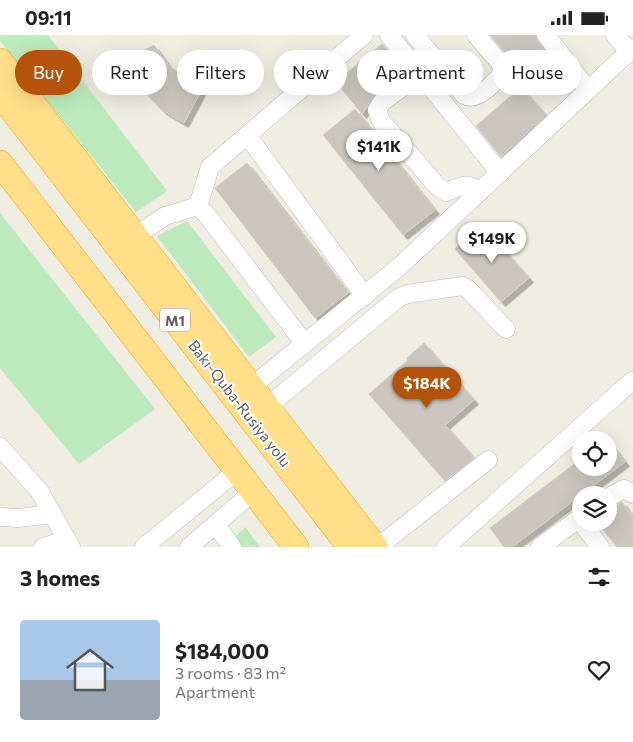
<!DOCTYPE html>
<meta charset="utf-8">
<style>
body{margin:0;font-family:Commissioner,sans-serif;background:#f2f2f2;color:#222;height:100vh;display:flex;flex-direction:column;font-size:19px;white-space:nowrap}
*{box-sizing:border-box;margin:0}
p{font-size:16px;color:#767676}
.icon{flex:none;width:28px;height:28px;fill:none;stroke:currentColor;stroke-width:2;stroke-linecap:round;stroke-linejoin:round}
.map{position:relative;height:512px;overflow:hidden}
.side{display:flex;flex-direction:column;background:#fff;flex:1}
.side>*{flex:none}
.top-card{position:absolute;left:15px;top:15px;width:604px;height:45px;display:flex;gap:10px}
.fabs{position:absolute;left:572px;top:396px;display:grid;gap:10px}
.fabs a{display:grid;place-items:center;width:45px;height:45px;border-radius:50%;background:#fff;box-shadow:0 5px 20px #0002;font-size:25px}
.price{position:absolute;translate:-50% -42px;padding:0 11px;border-radius:18px;background:#fff;color:#222;font-size:16px;line-height:32px;filter:drop-shadow(0 1px 2px #0008)}
.price::after{content:'';position:absolute;left:50%;top:30px;width:15px;height:11px;margin-left:-8px;background:inherit;clip-path:polygon(0 0,100% 0,50% 100%)}
.price.active{background:#b45309;color:#fff}
ul{padding:0;list-style:none}
li{display:flex;align-items:center;gap:15px;height:125px;padding:0 20px}
li+li{border-top:1px solid #e0e0e0}
li span{display:grid;place-items:center;flex:none;width:140px;height:100px;border-radius:5px;color:#555}
li>.icon{margin-inline-start:auto}
span .icon{width:60px;height:60px;fill:#fffc;stroke-width:1}
li b{font-size:21px}
h2{display:flex;justify-content:space-between;align-items:center;height:60px;padding:0 20px;font-size:21px}
.tag{padding:0 18px;border-radius:22px;background:#fff;box-shadow:0 5px 20px #0002;font-size:18px;line-height:45px}
.tag.active{background:#b45309;color:#fff}
.status{display:flex;justify-content:space-between;align-items:center;height:35px;padding:0 25px;background:#fff;direction:ltr}
.status svg{height:14px;fill:currentColor}
.map>svg:first-child{display:block}
</style>
<div class="status"><b>09:11</b><svg viewBox="0 0 49 12"><path d="M0 12V9h3v3zM5 12V6h3v6zM10 12V3h3v9zM15 12V0h3v12zM26 1h20v11H26zM47 4h2v5h-2z"/></svg></div>
<div class="map">
<svg width="633" height="512" viewBox="0 0 633 512">
<defs>
<filter id="shadow"><feDropShadow dx="4.5" dy="4.5" stdDeviation="0" flood-color="#0004"/></filter>
</defs>
<rect width="100%" height="100%" fill="#efece2"/>
<g fill="#bdeabc">
<path d="M 0,0 L 48,0 L 167,156 L 136,177 L 0,6 Z"/>
<path d="M 0,178 L 155,374 L 79,429 L 0,333 Z"/>
<path d="M 187,186 L 276,302 L 249,322 L 157,201 Z"/>
<path d="M 245,492 L 260,512 L 238,512 L 232,505 Z"/>
</g>
<g fill="#cac6bf" stroke="#d5cec0" filter="url(#shadow)">
<path d="M 490,0 L 536,0 L 538,6 L 557,31 L 527,54 L 514,38 L 513,27 Z"/>
<path d="M 382,9 L 405,37 L 376,59 L 362,79 L 336,47 Z"/>
<path d="M 154,10 L 169,31 L 202,54 L 184,88 L 162,75 L 139,51 L 125,25 Z"/>
<path d="M 521,52 L 546,80 L 501,122 L 476,91 Z"/>
<path d="M 355,74 L 435,175 L 403,200 L 323,100 Z"/>
<path d="M 247,128 L 348,258 L 315,283 L 215,153 Z"/>
<path d="M 482,190 L 529,243 L 501,267 L 455,214 Z"/>
<path d="M 424,308 L 474,365 L 445,390 L 474,423 L 445,446 L 369,359 L 408,325 L 407,323 Z"/>
<path d="M 609,406 L 625,427 L 512,512 L 504,512 L 490,493 L 581,424 L 581,432 L 609,432 Z"/>
<path d="M 622,467 L 633,482 L 633,512 L 617,512 L 598,488 L 609,488 L 609,474 Z"/>
</g>
<g fill="none" stroke-linecap="round" stroke-linejoin="round">
<g stroke="#b8bbc0" stroke-width="19">
<g id="minor">
<path d="M 389,0 L 500,138"/>
<path d="M 415,0 L 464,60 C 478,68 497,45 505,34 L 476,0"/>
<path d="M 546,0 L 588,55"/>
<path d="M 615,0 L 629,16"/>
<path d="M 421,39 L 382,67 L 377,75 L 381,86 L 438,152 L 446,157 C 460,152 468,146 480,157"/>
<path d="M 247,100 L 365,261"/>
<path d="M 198,171 L 210,132 L 364,0"/>
<path d="M 135,201 L 165,181 L 198,171 L 206,179 L 305,309"/>
<path d="M 251,352 L 400,231 L 633,13"/>
<path d="M 267,372 L 398,263 L 407,259 L 462,251 L 468,254 L 506,294"/>
<path d="M 0,412 L 40,457 L 71,512"/>
<path d="M 609,462 L 624,454 L 633,459"/>
<path d="M 0,482 L 18,483 L 52,479"/>
<path d="M 579,484 L 600,512"/>
<path d="M 216,490 L 232,512"/>
<path d="M 43,512 L 66,505"/>
<path d="M 144,512 L 237,436"/>
<path d="M 189,512 L 253,457"/>
<path d="M 378,512 L 488,425"/>
<path d="M 446,512 L 632,346"/>
<path d="M 540,512 L 581,482"/>
</g>
</g>
<g stroke="#f2a300" stroke-width="26">
<g id="highway">
<path d="M 0,26 L 375,512"/>
<path d="M 0,59 L 350,512"/>
<path d="M 0,128 L 296,512"/>
</g>
</g>
<use href="#minor" stroke="#fff" stroke-width="18"/>
<use href="#highway" stroke="#ffdf8a" stroke-width="25"/>
</g>
<g text-anchor="middle" dominant-baseline="central" stroke-width="4" stroke-linejoin="round" paint-order="stroke">
<rect fill="#fff" stroke="#8c8f93" stroke-width="1" x="160" y="273.5" width="30" height="23" rx="4"/>
<g font-size="14" font-weight="bold" fill="#5b5f65">
<text x="175" y="285">M1</text>
</g>
<g font-size="15" fill="#5b5f65" stroke="#fff">
<text transform="translate(240 368) rotate(52)">Bakı-Quba-Rusiya yolu</text>
</g>
</g>
</svg>
<div class="fabs">
<a><svg class="icon" aria-label="locate" viewBox="0 0 24 24"><circle cx="12" cy="12" r="6"/><path d="M12 2v4M12 18v4M2 12h4M18 12h4"/></svg></a>
<a><svg class="icon" aria-label="layers" viewBox="0 0 24 24"><path d="M12 4l9 5-9 5-9-5zM3 14l9 5 9-5"/></svg></a>
</div>
<b class="price" style="left:379px;top:137px">$141K</b>
<b class="price" style="left:492px;top:229px">$149K</b>
<b class="price active" style="left:427px;top:374px">$184K</b>
<div class="top-card">
<a class="tag active">Buy</a>
<a class="tag">Rent</a>
<a class="tag">Filters</a>
<a class="tag">New</a>
<a class="tag">Apartment</a>
<a class="tag">House</a>
</div>
</div>
<section class="side">
<h2>3 homes<svg class="icon" aria-label="filters" viewBox="0 0 24 24"><path d="M4 7h16M4 17h16"/><circle cx="9" cy="7" r="2"/><circle cx="15" cy="17" r="2"/></svg></h2>
<ul>
<li><span style="background:linear-gradient(#a9c7e8 60%,#9aa5b1 0)"><svg class="icon" aria-label="home" viewBox="0 0 24 24"><path d="M3 11l9-7 9 7M6 9v11h12V9"/></svg></span><div><b>$184,000</b><p>3 rooms · 83 m²</p><p>Apartment</p></div><svg class="icon" aria-label="heart" viewBox="0 0 24 24"><path d="M12 20l-8-8c-3-5 5-10 8-4 3-6 11-1 8 4z"/></svg></li>
</ul>
</section>
